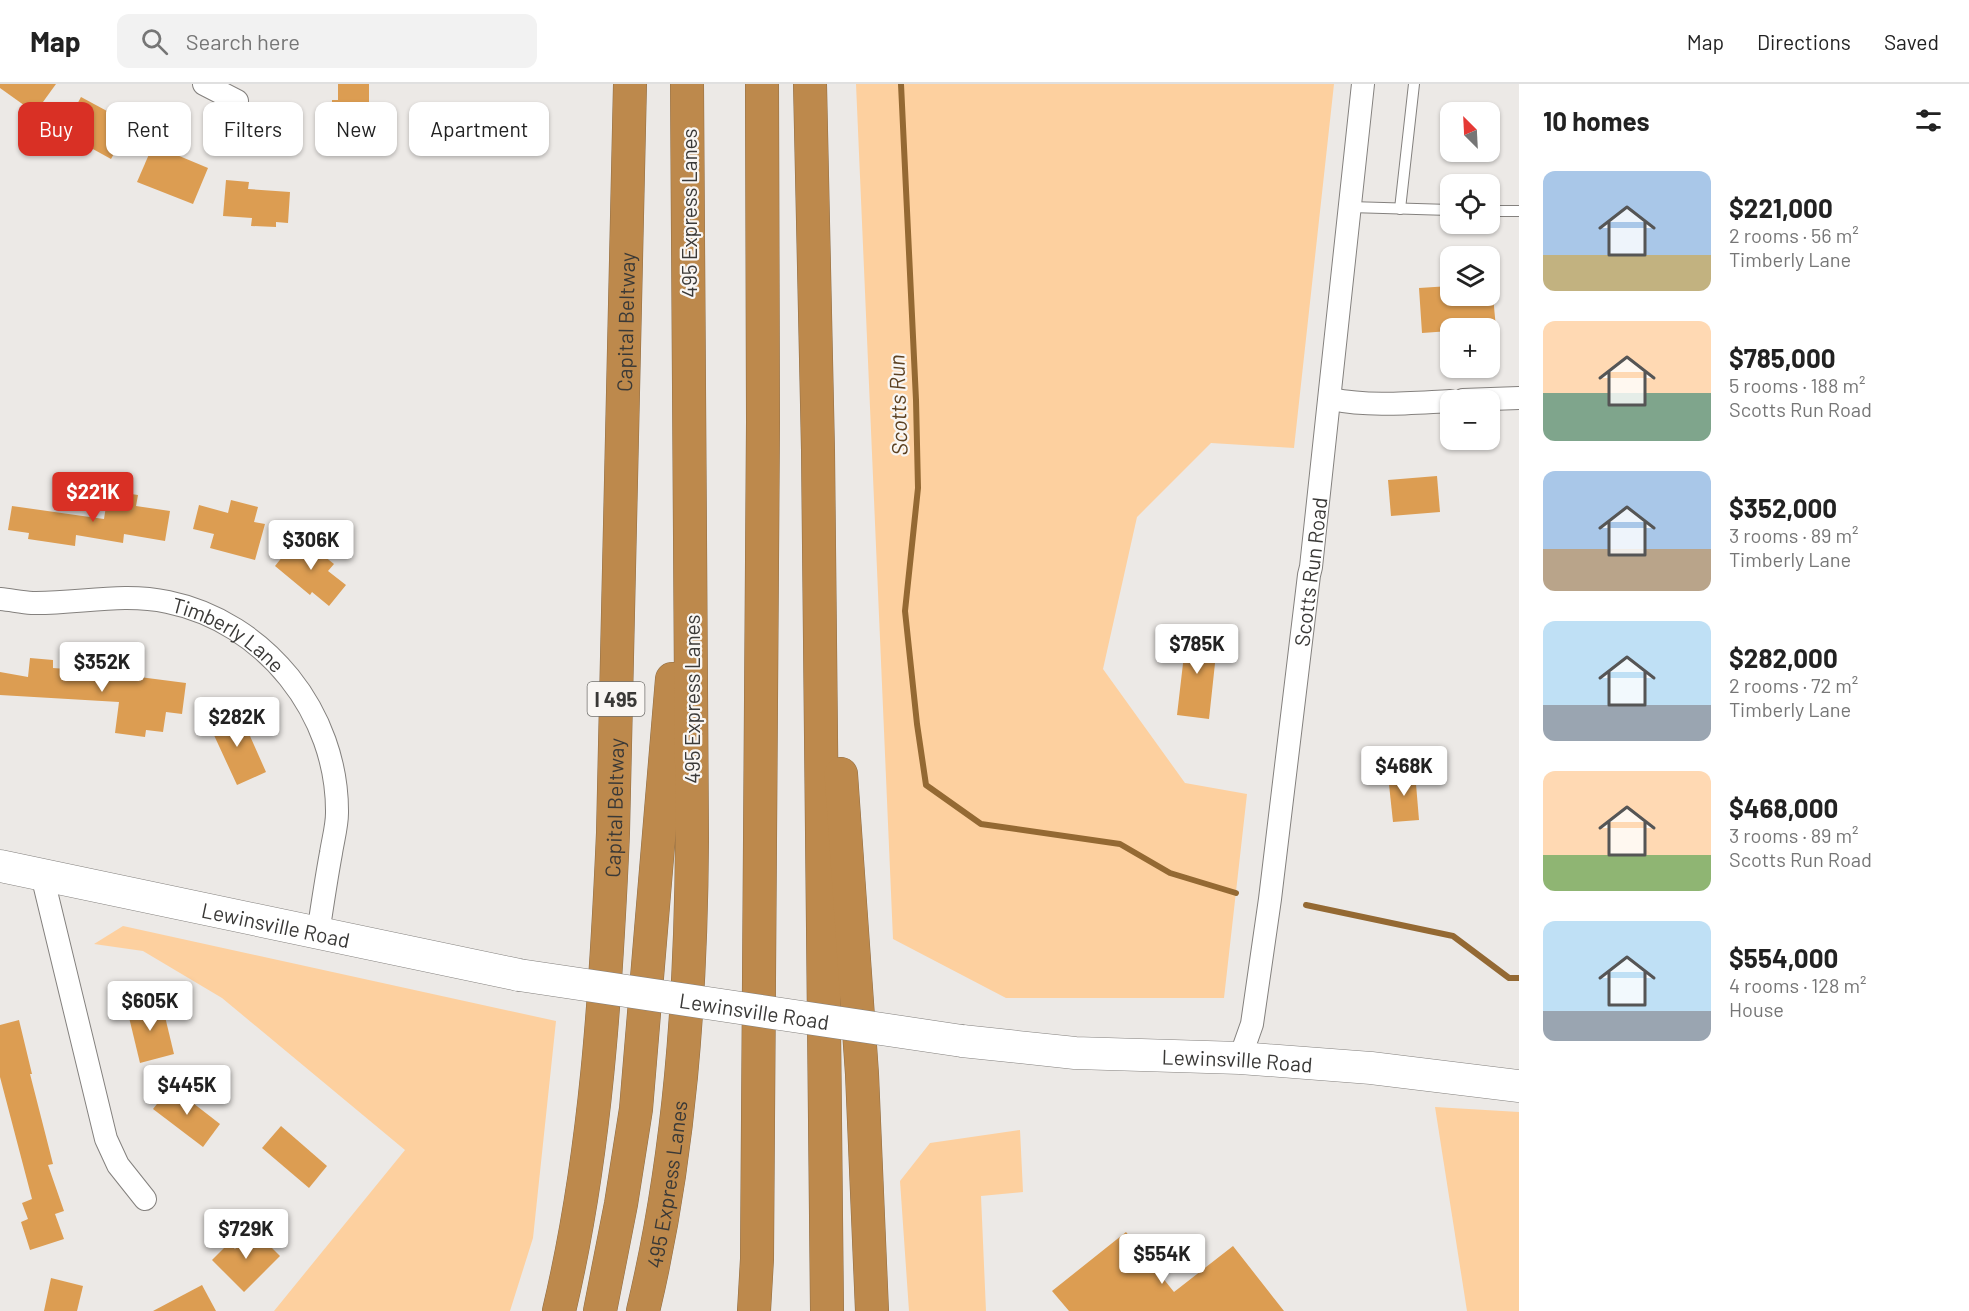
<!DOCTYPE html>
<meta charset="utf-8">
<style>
body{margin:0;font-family:Barlow,sans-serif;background:#f2f2f2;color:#222;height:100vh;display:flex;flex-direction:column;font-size:22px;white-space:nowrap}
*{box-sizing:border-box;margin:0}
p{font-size:20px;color:#767676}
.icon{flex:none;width:33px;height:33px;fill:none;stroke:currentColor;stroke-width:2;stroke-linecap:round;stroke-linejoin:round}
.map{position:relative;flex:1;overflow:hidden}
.panel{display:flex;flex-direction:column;background:#fff;width:450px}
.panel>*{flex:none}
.top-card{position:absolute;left:18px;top:18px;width:570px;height:54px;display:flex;gap:12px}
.needle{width:39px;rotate:336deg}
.controls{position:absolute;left:1440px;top:18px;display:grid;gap:12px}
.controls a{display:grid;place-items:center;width:60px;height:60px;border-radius:12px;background:#fff;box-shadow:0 2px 4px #0004;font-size:30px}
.price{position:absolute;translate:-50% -51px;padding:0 14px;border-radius:6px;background:#fff;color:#222;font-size:20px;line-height:39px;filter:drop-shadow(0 2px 3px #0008)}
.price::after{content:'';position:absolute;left:50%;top:36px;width:18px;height:14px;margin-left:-9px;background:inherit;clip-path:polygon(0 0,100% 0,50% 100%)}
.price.on{background:#d93025;color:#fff}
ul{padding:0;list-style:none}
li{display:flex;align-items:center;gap:18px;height:150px;padding:0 24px}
li span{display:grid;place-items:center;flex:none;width:168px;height:120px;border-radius:12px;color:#555}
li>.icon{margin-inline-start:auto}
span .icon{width:72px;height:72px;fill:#fffc;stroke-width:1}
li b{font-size:26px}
h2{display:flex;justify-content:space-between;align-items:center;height:72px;padding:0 24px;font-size:26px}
.tag{padding:0 21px;border-radius:12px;background:#fff;box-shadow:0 2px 4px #0004;font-size:21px;line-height:54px}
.tag.on{background:#d93025;color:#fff}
header{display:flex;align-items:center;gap:36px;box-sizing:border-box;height:84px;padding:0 30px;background:#fff;border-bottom:2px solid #e0e0e0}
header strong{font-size:28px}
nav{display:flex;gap:33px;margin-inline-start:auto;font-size:21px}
.search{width:420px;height:54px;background:#f2f2f2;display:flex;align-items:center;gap:15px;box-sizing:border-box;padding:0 21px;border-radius:12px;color:#767676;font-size:22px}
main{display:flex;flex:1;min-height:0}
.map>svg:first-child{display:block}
</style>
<header>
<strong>Map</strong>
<div class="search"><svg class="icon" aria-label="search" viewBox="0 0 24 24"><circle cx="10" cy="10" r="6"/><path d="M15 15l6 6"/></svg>Search here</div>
<nav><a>Map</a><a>Directions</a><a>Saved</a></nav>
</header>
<main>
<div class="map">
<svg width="1519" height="1227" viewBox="0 0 1519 1227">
<rect width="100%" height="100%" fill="#ece9e6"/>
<g fill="#fdd09f">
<path d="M 856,0 L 1334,0 L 1294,364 L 1211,359 L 1137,433 L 1103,585 L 1185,699 L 1247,710 L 1224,914 L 1006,914 L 893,855 Z"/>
<path d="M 123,842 L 556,937 L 533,1154 L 510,1227 L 274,1227 L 405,1066 L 222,914 L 143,867 L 94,860 Z"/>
<path d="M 1435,1023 L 1519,1028 L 1519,1227 L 1467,1227 Z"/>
<path d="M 1020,1046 L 1023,1108 L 981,1112 L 986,1227 L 909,1227 L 900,1097 L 930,1059 Z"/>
</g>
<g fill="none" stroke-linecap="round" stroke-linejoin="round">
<g stroke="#946933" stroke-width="6">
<path d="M 901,0 L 916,316 L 918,404 L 905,527 L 917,640 L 926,701 L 981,740 L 1120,760 L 1170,789 L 1236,809"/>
<path d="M 1306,821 L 1453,852 L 1509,894 L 1519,894"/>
</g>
</g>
<g fill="#dc9d52">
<path d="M 0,0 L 56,0 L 35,29 L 0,4 Z"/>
<path d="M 338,0 L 369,0 L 369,40 L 332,41 L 332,16 L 338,16 Z"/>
<path d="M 81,13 L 131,40 L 111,75 L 62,48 Z"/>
<path d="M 153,61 L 208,84 L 193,120 L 137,98 Z"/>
<path d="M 226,96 L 249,98 L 248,105 L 290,108 L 288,139 L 276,138 L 276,143 L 251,142 L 252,134 L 223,132 Z"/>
<path d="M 1450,202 L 1450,212 L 1493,212 L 1496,244 L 1450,244 L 1450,247 L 1422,249 L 1419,204 Z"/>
<path d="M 1437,392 L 1440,428 L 1391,432 L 1388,396 Z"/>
<path d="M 118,408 L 138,411 L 136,422 L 170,427 L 165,457 L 124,450 L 123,459 L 76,451 L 75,462 L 28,455 L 29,449 L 8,446 L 12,422 L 104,435 L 107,416 L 117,418 Z"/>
<path d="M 231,416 L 258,423 L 254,438 L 265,440 L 255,476 L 210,464 L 214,450 L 193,445 L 199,421 L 228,429 Z"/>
<path d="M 299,452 L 334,480 L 328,487 L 346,501 L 329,522 L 312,508 L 310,511 L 275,482 Z"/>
<path d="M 1182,548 L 1216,552 L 1214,570 L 1216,570 L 1209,635 L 1177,631 L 1184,571 L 1179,570 Z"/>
<path d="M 30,574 L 53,576 L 53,584 L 93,587 L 186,599 L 182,630 L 166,628 L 163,648 L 146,646 L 145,653 L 115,649 L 119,618 L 0,611 L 0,588 L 28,593 Z"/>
<path d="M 231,626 L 240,646 L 246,643 L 266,688 L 237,701 L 207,636 Z"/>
<path d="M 1415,688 L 1419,736 L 1393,738 L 1388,691 Z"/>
<path d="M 161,916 L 174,970 L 140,979 L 127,925 Z"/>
<path d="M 19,936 L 32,990 L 30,990 L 53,1080 L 48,1081 L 64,1127 L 55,1130 L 64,1155 L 30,1166 L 21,1138 L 28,1135 L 22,1119 L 32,1115 L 0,993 L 0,941 Z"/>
<path d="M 171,1002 L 220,1040 L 203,1063 L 153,1025 Z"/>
<path d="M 281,1042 L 327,1082 L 309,1104 L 262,1064 Z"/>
<path d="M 254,1146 L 280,1172 L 244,1208 L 212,1176 L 229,1159 L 235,1165 Z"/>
<path d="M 1126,1148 L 1174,1208 L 1233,1162 L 1284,1227 L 1069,1227 L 1052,1207 Z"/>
<path d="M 51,1194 L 83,1202 L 77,1227 L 44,1227 Z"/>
<path d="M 202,1201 L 216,1227 L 153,1227 Z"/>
</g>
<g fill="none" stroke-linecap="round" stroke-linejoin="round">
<g stroke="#84817e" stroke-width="12">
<g id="lane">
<path d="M 1350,123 L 1450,126"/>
<path d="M 1400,125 L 1414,0"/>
<path d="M 1490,127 L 1519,127"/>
</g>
</g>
<g stroke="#84817e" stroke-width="24">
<g id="street">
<path d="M 204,0 L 237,17"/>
<path d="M 1331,315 C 1371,323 1410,319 1450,317"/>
<path d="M 1463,316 L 1519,314"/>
<path id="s1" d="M 0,515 C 10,516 21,518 32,519 C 78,520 122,508 168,518 C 265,538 338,629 337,729 C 337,742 333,756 331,769 C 326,796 322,823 318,850"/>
<path d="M 42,791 L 106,1055 L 118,1081 L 145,1115"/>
<path id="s2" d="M 1240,974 L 1252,940 L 1270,815 L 1309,491 L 1311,483 L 1363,0"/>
</g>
</g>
<g stroke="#84817e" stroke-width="33">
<g id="secondary">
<path id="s3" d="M 0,782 L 519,891"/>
<path id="s4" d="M 962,957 L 1075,969 L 1240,974 L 1371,984 L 1519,1002"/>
</g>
</g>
<g stroke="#8f6d45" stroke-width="34">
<g id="highway">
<path d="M 810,0 L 818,366 L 827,1227"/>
<path d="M 841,690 L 862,990 L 872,1227"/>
<path id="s5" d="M 559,1227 C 596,1071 606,909 613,749 L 630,0"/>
<path d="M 600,1227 L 621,1120 L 636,1025 L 672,595"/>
<path id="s6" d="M 643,1227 C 680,1072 691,914 692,755 L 687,0"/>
<path d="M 754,1227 L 757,1175 L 763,338 L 762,0"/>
</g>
</g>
<use href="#lane" stroke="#fff" stroke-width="10"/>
<use href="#street" stroke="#fff" stroke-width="22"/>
<use href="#secondary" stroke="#fff" stroke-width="32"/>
<use href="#highway" stroke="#bd894c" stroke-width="33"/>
<g stroke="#84817e" stroke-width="33" stroke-linecap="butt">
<g id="secondary-bridge">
<path id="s7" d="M 519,891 L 962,957"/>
</g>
</g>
<use href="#secondary-bridge" stroke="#fff" stroke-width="32"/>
</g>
<g text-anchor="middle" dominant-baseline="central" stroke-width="4.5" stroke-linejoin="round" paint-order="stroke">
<rect fill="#f9f6f3" stroke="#73726f" stroke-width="1.5" x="587.5" y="598" width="57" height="34" rx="4.5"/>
<g font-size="20" font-weight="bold" fill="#3a3937">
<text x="616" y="615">I 495</text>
</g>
<g font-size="21" fill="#3a3937" stroke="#f9f6f3">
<text transform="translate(688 129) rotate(-90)">495 Express Lanes</text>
<text stroke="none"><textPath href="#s5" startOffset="993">Capital Beltway</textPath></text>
<text stroke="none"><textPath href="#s2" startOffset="492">Scotts Run Road</textPath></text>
<text stroke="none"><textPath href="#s1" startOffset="238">Timberly Lane</textPath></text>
<text transform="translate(691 615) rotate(-90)">495 Express Lanes</text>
<text stroke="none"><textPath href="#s5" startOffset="507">Capital Beltway</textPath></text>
<text stroke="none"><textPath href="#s3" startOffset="282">Lewinsville Road</textPath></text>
<text stroke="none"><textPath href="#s7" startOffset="238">Lewinsville Road</textPath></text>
<text stroke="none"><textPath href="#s4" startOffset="276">Lewinsville Road</textPath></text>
<text stroke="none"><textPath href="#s6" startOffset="129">495 Express Lanes</textPath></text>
</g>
<g font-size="22" font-style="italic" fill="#5c4121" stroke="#f9f6f3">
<text transform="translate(897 321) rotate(-92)">Scotts Run</text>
</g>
</g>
</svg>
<div class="controls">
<a><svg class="needle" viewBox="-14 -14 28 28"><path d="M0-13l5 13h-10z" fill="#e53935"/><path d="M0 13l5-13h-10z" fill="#767676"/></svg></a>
<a><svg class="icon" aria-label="locate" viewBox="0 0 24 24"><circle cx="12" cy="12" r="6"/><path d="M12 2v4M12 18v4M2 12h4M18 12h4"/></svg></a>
<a><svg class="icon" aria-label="layers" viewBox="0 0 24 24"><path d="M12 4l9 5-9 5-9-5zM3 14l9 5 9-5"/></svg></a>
<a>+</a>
<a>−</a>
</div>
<b class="price on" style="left:93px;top:439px">$221K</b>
<b class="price" style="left:311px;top:487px">$306K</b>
<b class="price" style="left:1197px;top:591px">$785K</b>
<b class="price" style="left:102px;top:609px">$352K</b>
<b class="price" style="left:237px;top:664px">$282K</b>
<b class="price" style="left:1404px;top:713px">$468K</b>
<b class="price" style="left:150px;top:948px">$605K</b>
<b class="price" style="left:187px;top:1032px">$445K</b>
<b class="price" style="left:246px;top:1176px">$729K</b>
<b class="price" style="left:1162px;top:1201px">$554K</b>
<div class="top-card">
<a class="tag on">Buy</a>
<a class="tag">Rent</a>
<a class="tag">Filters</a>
<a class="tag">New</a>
<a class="tag">Apartment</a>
</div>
</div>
<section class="panel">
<h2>10 homes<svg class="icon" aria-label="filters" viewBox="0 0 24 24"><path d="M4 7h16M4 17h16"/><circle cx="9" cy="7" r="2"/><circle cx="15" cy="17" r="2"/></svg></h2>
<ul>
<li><span style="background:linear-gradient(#a9c7e8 70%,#c2b280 0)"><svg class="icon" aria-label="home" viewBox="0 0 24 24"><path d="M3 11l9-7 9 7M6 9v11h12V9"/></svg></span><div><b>$221,000</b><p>2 rooms · 56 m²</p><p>Timberly Lane</p></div></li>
<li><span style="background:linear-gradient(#ffd9b3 60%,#7fa58c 0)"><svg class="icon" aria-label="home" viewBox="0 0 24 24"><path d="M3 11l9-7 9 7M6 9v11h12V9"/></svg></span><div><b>$785,000</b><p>5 rooms · 188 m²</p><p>Scotts Run Road</p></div></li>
<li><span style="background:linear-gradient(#a9c7e8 65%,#b9a48a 0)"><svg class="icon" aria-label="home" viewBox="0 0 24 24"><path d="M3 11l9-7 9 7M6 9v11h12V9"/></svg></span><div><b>$352,000</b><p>3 rooms · 89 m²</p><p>Timberly Lane</p></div></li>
<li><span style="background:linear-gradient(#bfe0f5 70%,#9aa5b1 0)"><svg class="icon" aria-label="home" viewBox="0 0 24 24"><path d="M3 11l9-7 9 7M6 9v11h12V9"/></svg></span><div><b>$282,000</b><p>2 rooms · 72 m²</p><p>Timberly Lane</p></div></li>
<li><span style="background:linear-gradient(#ffd9b3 70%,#8fb573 0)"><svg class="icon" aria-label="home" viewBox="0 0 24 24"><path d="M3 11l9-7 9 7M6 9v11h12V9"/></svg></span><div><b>$468,000</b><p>3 rooms · 89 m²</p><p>Scotts Run Road</p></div></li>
<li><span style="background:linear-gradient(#bfe0f5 75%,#9aa5b1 0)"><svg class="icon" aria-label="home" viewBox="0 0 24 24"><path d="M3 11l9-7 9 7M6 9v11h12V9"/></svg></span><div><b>$554,000</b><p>4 rooms · 128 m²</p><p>House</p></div></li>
</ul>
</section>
</main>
